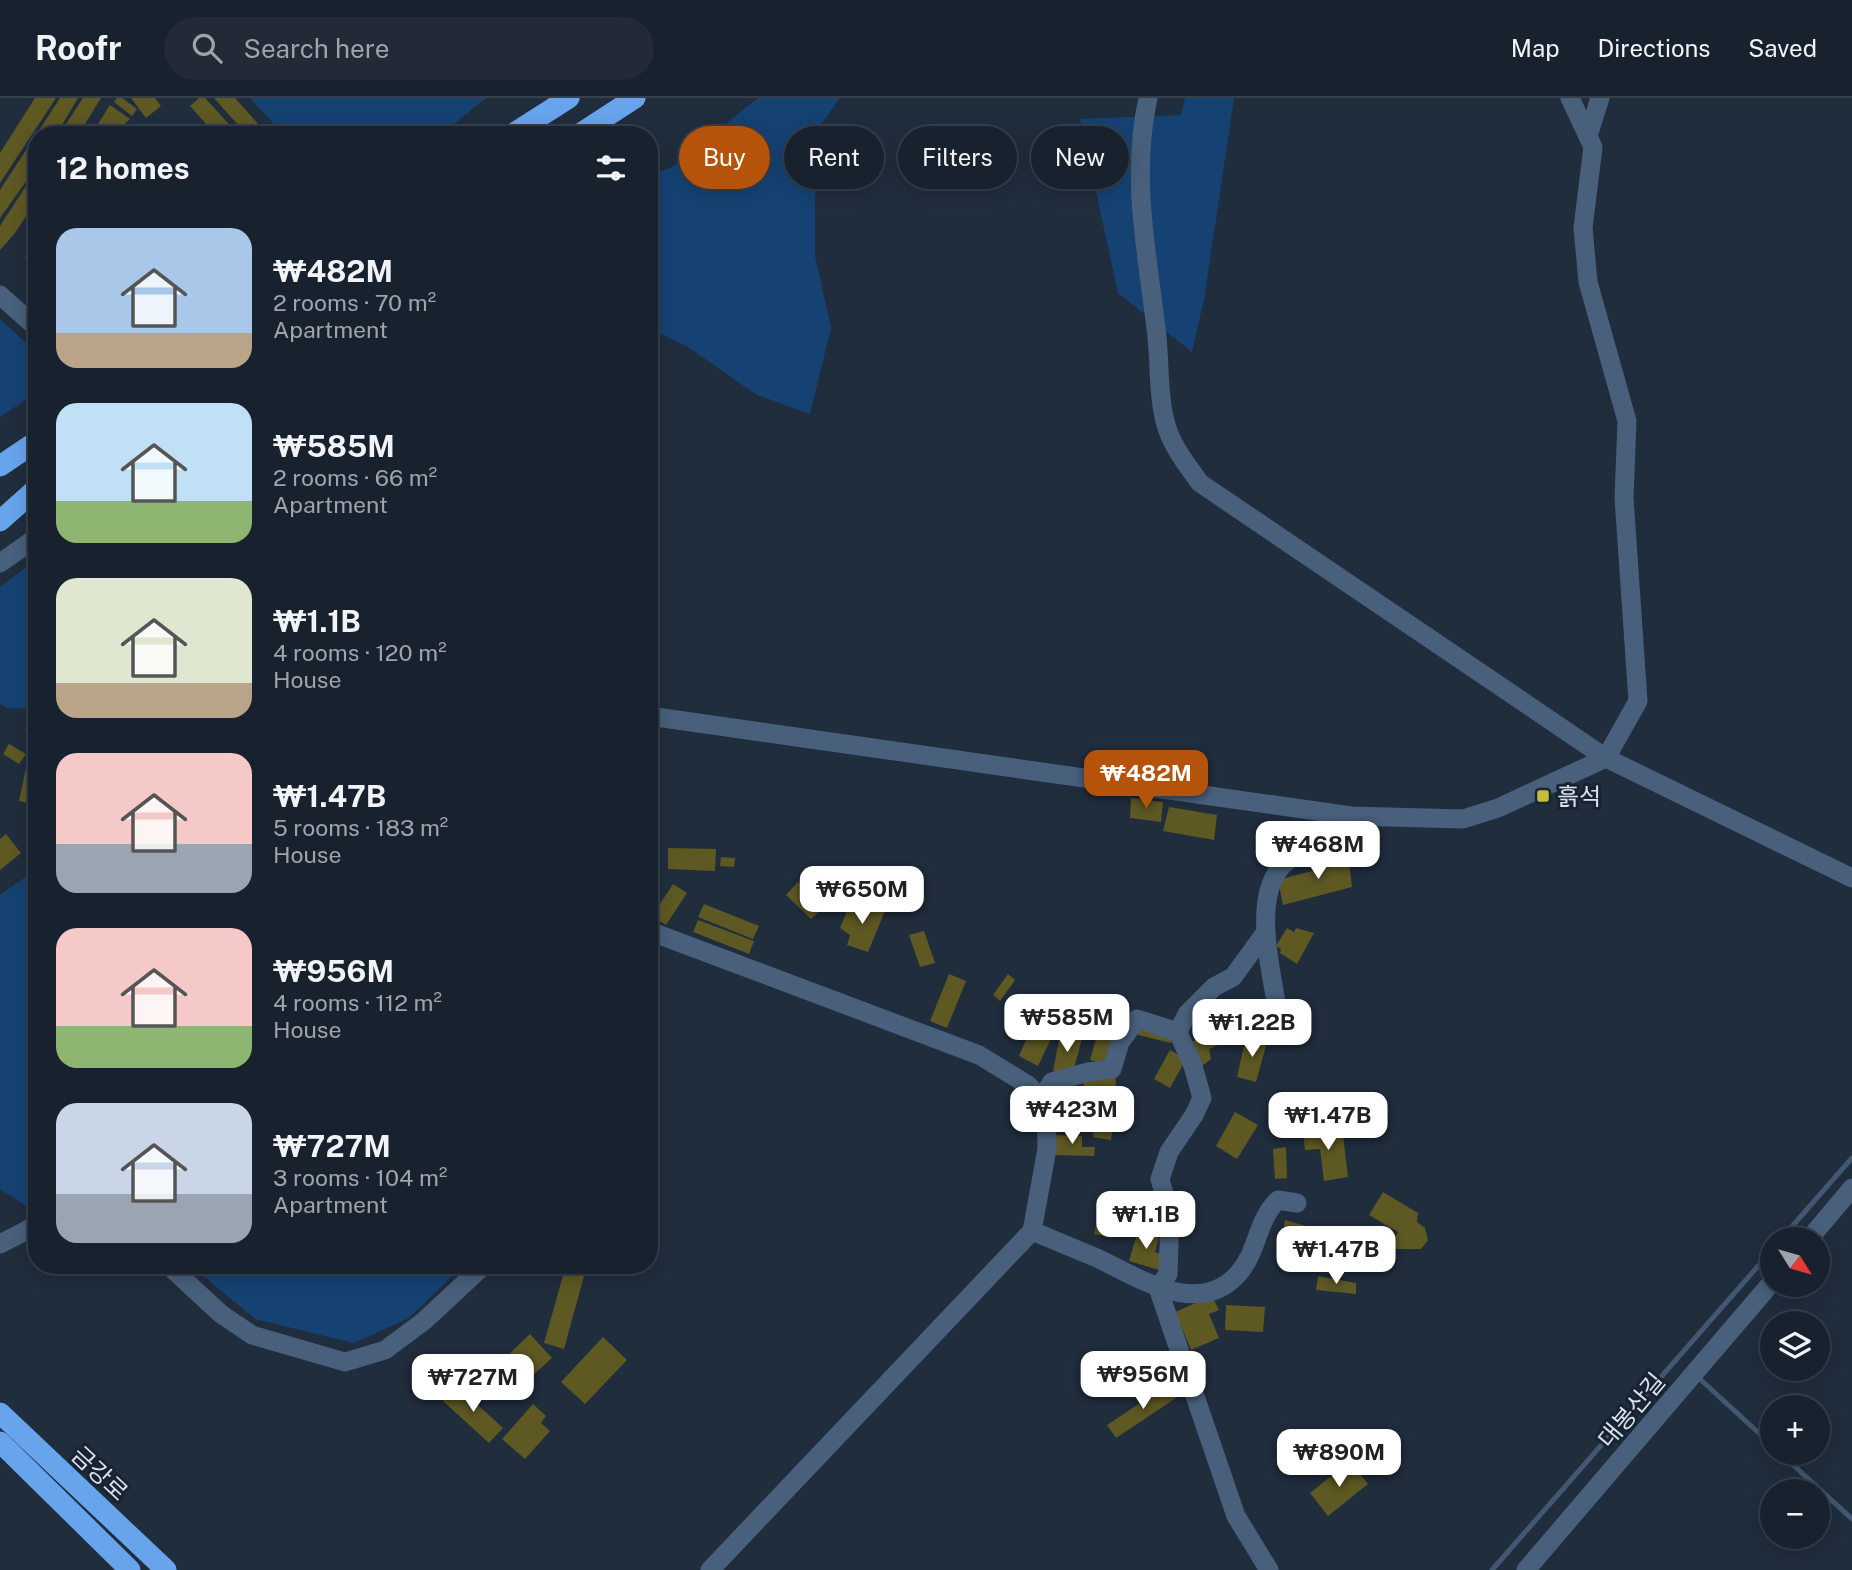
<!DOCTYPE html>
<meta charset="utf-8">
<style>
body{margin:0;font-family:"Public Sans","Noto Sans KR",sans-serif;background:#212a36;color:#f1f3f6;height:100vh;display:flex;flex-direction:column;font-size:26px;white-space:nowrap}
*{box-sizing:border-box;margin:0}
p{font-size:23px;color:#9fa4aa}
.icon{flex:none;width:38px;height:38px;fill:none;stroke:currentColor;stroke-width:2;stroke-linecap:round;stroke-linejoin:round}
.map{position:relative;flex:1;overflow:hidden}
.sheet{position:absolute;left:28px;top:28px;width:630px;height:1148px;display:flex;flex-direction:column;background:#18222e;border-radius:28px;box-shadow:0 4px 18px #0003,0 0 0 2px #363f4a}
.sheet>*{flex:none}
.banner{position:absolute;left:679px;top:28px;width:665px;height:63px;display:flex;gap:14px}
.needle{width:46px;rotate:127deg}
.controls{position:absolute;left:1760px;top:1129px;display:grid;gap:14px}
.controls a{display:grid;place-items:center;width:70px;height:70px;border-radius:50%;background:#18222e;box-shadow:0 4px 18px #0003,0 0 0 2px #363f4a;font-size:35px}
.price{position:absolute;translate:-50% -60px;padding:0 16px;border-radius:14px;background:#fff;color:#222;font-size:23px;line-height:46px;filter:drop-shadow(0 2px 4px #0008)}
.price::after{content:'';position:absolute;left:50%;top:42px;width:21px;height:16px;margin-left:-10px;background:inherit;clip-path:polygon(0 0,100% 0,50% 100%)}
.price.current{background:#b45309;color:#fff}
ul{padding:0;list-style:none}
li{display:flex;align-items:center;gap:21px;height:175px;padding:0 28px}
li span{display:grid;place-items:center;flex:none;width:196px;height:140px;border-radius:21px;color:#555}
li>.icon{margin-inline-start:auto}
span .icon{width:84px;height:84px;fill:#fffc;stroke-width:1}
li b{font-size:30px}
h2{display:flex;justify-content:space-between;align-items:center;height:84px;padding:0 28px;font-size:30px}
.tag{padding:0 24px;border-radius:32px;background:#18222e;box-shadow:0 4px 18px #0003,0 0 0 2px #363f4a;font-size:24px;line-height:63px}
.tag.current{background:#b45309;color:#fff}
header{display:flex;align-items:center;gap:42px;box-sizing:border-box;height:98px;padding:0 35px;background:#18222e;border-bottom:2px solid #363f4a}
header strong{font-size:33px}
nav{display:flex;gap:38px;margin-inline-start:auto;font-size:24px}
.search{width:490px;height:63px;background:#212a36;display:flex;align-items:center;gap:18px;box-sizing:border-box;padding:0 24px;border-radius:38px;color:#9fa4aa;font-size:26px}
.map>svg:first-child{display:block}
</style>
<header>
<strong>Roofr</strong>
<div class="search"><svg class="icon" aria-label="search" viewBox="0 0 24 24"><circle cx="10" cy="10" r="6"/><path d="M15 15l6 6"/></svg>Search here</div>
<nav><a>Map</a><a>Directions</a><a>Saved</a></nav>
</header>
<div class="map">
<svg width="1852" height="1472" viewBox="0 0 1852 1472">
<rect width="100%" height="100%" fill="#202d3d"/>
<g fill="#154273">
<path d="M 250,0 L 486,0 L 440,37 L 284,37 Z"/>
<path d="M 758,0 L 840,0 L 822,25 L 815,101 L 815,158 L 831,230 L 810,316 L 757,297 L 688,249 L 649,230 L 649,78 L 672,69 Z"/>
<path d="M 1185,0 L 1234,0 L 1204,202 L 1192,254 L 1118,195 L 1080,21 L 1181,17 Z"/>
<path d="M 0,221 L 37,255 L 37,294 L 0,319 Z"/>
<path d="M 37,461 L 37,611 L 6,610 L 0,606 L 0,489 Z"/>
<path d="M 37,771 L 37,1106 L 29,1110 L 0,1091 L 0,797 Z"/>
<path d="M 190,1167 L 463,1167 L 409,1220 L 354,1245 L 255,1221 Z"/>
</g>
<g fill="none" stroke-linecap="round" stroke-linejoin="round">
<g stroke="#415772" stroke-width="5">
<path d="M 1781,1141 L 1852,1060"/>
<path d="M 1701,1282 L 1773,1348"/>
<path d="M 1779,1354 L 1852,1421"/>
<path d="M 1492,1472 L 1773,1151"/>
</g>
</g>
<g fill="#5e5823">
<path d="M 35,0 L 56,0 L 0,85 L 0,55 Z"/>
<path d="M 60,0 L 78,0 L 56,37 L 37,37 L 37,68 L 0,120 L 0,92 Z"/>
<path d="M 83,0 L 101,0 L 78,37 L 59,37 Z"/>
<path d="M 117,0 L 122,0 L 137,11 L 132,18 L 114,4 Z"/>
<path d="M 131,0 L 155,0 L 161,8 L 146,20 Z"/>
<path d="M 199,0 L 205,0 L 239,37 L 216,37 L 190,8 Z"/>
<path d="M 214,0 L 235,0 L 268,37 L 247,37 Z"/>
<path d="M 110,7 L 130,21 L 113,37 L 91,37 Z"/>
<path d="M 37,71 L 37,101 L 15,135 L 0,152 L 0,128 Z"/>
<path d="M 37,145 L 37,170 L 25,159 Z"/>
<path d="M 34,619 L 37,621 L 37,640 L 25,632 Z"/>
<path d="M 9,646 L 26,656 L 19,666 L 3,656 Z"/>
<path d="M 26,670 L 37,673 L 37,707 L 19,703 Z"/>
<path d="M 1131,700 L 1163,704 L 1161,724 L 1130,720 Z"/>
<path d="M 1169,709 L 1217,717 L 1214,742 L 1163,733 Z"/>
<path d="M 6,736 L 21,755 L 0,772 L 0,741 Z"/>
<path d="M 668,750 L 716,751 L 715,773 L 668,771 Z"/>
<path d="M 1348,755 L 1352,789 L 1283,807 L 1278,782 L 1323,770 L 1322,760 Z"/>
<path d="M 721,759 L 735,760 L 734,769 L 720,768 Z"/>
<path d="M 798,784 L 826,808 L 811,821 L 786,797 Z"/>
<path d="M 673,786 L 687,795 L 666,827 L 652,818 Z"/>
<path d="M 704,806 L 759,828 L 753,841 L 698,819 Z"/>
<path d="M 866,806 L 885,813 L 868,854 L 847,847 L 850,837 L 840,830 L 847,813 L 858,813 Z"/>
<path d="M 698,822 L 754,843 L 749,856 L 693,834 Z"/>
<path d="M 1287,830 L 1294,834 L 1296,830 L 1314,835 L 1297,866 L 1280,855 L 1281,851 L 1276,848 Z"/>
<path d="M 924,833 L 935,865 L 920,869 L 909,837 Z"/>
<path d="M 949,876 L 966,883 L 947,930 L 930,923 Z"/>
<path d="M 1008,876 L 1015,882 L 1000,903 L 993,897 Z"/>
<path d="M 1101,923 L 1120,928 L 1108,966 L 1090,962 Z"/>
<path d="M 1140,929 L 1173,936 L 1171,945 L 1138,937 Z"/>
<path d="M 1030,933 L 1051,941 L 1038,968 L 1019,958 Z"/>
<path d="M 1225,934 L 1228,943 L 1209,951 L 1211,961 L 1202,968 L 1189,944 Z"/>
<path d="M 1060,937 L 1082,941 L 1073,974 L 1053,973 Z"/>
<path d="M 1246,939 L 1267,944 L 1256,984 L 1237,979 Z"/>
<path d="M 1170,952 L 1186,961 L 1170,990 L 1154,981 Z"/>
<path d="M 1115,973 L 1117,1001 L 1111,1042 L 1093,1039 L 1096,1018 L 1082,1017 L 1084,979 Z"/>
<rect x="1060" y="1009" width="12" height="25"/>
<path d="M 1235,1014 L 1258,1027 L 1237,1061 L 1216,1048 Z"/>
<path d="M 1303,1030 L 1331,1032 L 1331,1039 L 1343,1037 L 1348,1079 L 1324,1083 L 1320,1051 L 1305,1052 Z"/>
<path d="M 1055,1037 L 1082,1038 L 1082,1049 L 1095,1049 L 1094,1058 L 1054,1057 Z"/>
<path d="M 1286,1049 L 1287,1080 L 1275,1081 L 1273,1051 Z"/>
<path d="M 1383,1094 L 1418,1115 L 1417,1124 L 1425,1130 L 1428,1142 L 1421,1151 L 1387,1151 L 1398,1134 L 1369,1117 Z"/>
<path d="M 1117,1109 L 1133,1112 L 1129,1131 L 1115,1128 L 1113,1140 L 1094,1136 L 1099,1115 L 1115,1119 Z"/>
<path d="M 1285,1122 L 1317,1131 L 1312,1166 L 1284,1161 L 1288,1144 L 1282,1142 Z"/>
<path d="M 1138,1133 L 1159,1139 L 1155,1154 L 1164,1157 L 1159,1172 L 1129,1163 Z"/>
<path d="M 566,1167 L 587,1167 L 564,1251 L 544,1245 Z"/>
<path d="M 1318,1178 L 1356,1185 L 1356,1196 L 1316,1192 Z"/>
<path d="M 1212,1198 L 1219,1212 L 1209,1216 L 1219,1240 L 1191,1252 L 1175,1214 Z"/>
<path d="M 1226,1207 L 1265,1209 L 1263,1234 L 1225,1232 Z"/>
<path d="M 530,1236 L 552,1260 L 531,1279 L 510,1255 Z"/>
<path d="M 603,1239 L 627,1262 L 585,1306 L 561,1284 Z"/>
<path d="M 1170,1285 L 1179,1298 L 1116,1340 L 1107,1327 Z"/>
<path d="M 457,1288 L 503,1330 L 489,1345 L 443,1303 Z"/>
<path d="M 533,1306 L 546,1318 L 541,1325 L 550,1333 L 525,1361 L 502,1341 Z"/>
<path d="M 1350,1363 L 1368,1386 L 1328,1418 L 1310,1395 Z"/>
</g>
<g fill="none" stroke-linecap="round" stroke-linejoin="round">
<g stroke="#48607c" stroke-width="19">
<path d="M 1148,0 C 1130,82 1148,158 1157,239 C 1160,269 1158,302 1167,330 C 1174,351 1187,367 1200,385 L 1606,660 L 1852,780"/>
<path d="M 1588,38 L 1600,0"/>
<path d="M 0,197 L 37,230"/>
<path d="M 0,465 L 37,439"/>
<path d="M 649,618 L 1351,718 L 1463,721 L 1498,710 L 1606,660 L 1638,603 L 1624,400 L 1627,323 L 1588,184 L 1583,130 L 1593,49 L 1570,0"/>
<path d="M 649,833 L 979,957 L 1028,987 L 1046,1006 L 1047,1051 L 1032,1133 C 1054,1142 1075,1151 1097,1160 C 1139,1180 1198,1220 1238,1176 C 1259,1152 1256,1123 1278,1102 L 1297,1105"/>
<path d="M 1265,835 L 1233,879 L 1214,889 L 1187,916 L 1178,934 L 1193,968 L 1202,1000 L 1194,1017 L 1169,1054 L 1160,1081 L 1170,1117 L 1168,1176 L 1158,1190 L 1236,1418 L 1269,1472"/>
<path d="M 1276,904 C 1270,867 1253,799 1282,768 C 1297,751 1332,732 1351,718"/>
<path d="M 1041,1001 L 1052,984 L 1088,974 L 1112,971 L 1120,944 L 1137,921 L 1178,934"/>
<path d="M 1809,1141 L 1852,1090"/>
<path d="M 0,1146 L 37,1127"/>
<path d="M 168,1167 L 221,1216 L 252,1237 L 345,1264 L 385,1252 L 424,1223 L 484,1167"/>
<path d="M 710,1472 L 1032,1133"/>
<path d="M 1526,1472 L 1773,1183"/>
</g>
<g stroke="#68a4eb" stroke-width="21">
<path d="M 511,37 L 569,0"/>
<path d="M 578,37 L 635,0"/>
<path d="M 0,368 L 37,343"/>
<path d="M 0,423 L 37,390"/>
<path d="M 0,1315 L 166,1472"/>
<path d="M 0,1344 L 130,1472"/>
</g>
</g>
<rect fill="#c8bb3b" stroke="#172332" stroke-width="2.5" x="1536" y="691" width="14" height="14" rx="3.5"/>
<g text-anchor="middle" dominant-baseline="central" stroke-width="6" stroke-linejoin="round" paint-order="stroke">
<g font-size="24" fill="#dae2ec" stroke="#172332" text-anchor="start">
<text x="1557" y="698">흙석</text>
</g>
<g font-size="24" fill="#dae2ec" stroke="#172332">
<text transform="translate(1631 1312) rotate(-50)">대봉산길</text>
<text transform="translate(100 1375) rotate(43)">금강로</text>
</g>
</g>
</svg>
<div class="controls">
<a><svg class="needle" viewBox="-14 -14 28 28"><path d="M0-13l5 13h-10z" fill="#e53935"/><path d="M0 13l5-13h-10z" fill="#9fa4aa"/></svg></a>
<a><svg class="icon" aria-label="layers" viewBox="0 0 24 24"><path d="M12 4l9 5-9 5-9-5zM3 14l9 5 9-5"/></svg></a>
<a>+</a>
<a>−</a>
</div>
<b class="price current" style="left:1146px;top:712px">₩482M</b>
<b class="price" style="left:1318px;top:783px">₩468M</b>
<b class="price" style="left:862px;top:828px">₩650M</b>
<b class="price" style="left:1067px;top:956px">₩585M</b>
<b class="price" style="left:1252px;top:961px">₩1.22B</b>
<b class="price" style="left:1072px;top:1048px">₩423M</b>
<b class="price" style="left:1328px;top:1054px">₩1.47B</b>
<b class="price" style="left:1146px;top:1153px">₩1.1B</b>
<b class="price" style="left:1336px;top:1188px">₩1.47B</b>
<b class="price" style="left:1143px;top:1313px">₩956M</b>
<b class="price" style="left:473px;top:1316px">₩727M</b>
<b class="price" style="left:1339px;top:1391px">₩890M</b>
<div class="banner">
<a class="tag current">Buy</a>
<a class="tag">Rent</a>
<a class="tag">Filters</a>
<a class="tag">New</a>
</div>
<section class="sheet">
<h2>12 homes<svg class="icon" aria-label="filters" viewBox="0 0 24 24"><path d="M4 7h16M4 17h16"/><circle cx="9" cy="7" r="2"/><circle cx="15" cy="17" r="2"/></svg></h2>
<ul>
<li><span style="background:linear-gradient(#a9c7e8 75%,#b9a48a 0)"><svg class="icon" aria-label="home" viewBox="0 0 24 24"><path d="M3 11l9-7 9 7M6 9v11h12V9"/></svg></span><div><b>₩482M</b><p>2 rooms · 70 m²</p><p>Apartment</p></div></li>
<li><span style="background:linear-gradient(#bfe0f5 70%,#8fb573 0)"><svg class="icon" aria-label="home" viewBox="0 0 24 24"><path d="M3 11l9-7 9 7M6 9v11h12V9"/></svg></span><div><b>₩585M</b><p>2 rooms · 66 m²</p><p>Apartment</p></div></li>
<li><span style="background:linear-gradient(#dfe7d0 75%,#b9a48a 0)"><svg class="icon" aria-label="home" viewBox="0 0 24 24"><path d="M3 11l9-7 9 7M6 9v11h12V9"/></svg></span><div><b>₩1.1B</b><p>4 rooms · 120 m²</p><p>House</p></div></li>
<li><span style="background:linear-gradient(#f6c9c9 65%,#9aa5b1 0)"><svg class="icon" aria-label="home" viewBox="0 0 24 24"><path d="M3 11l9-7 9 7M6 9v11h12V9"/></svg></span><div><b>₩1.47B</b><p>5 rooms · 183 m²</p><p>House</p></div></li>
<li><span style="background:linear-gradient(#f6c9c9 70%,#8fb573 0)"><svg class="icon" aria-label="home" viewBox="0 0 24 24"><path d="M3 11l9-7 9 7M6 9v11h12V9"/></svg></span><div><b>₩956M</b><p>4 rooms · 112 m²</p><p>House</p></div></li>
<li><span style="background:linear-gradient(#c9d6e8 65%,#9aa5b1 0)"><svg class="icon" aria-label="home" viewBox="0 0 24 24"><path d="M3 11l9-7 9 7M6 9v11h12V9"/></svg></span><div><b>₩727M</b><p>3 rooms · 104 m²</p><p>Apartment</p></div></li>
</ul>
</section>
</div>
